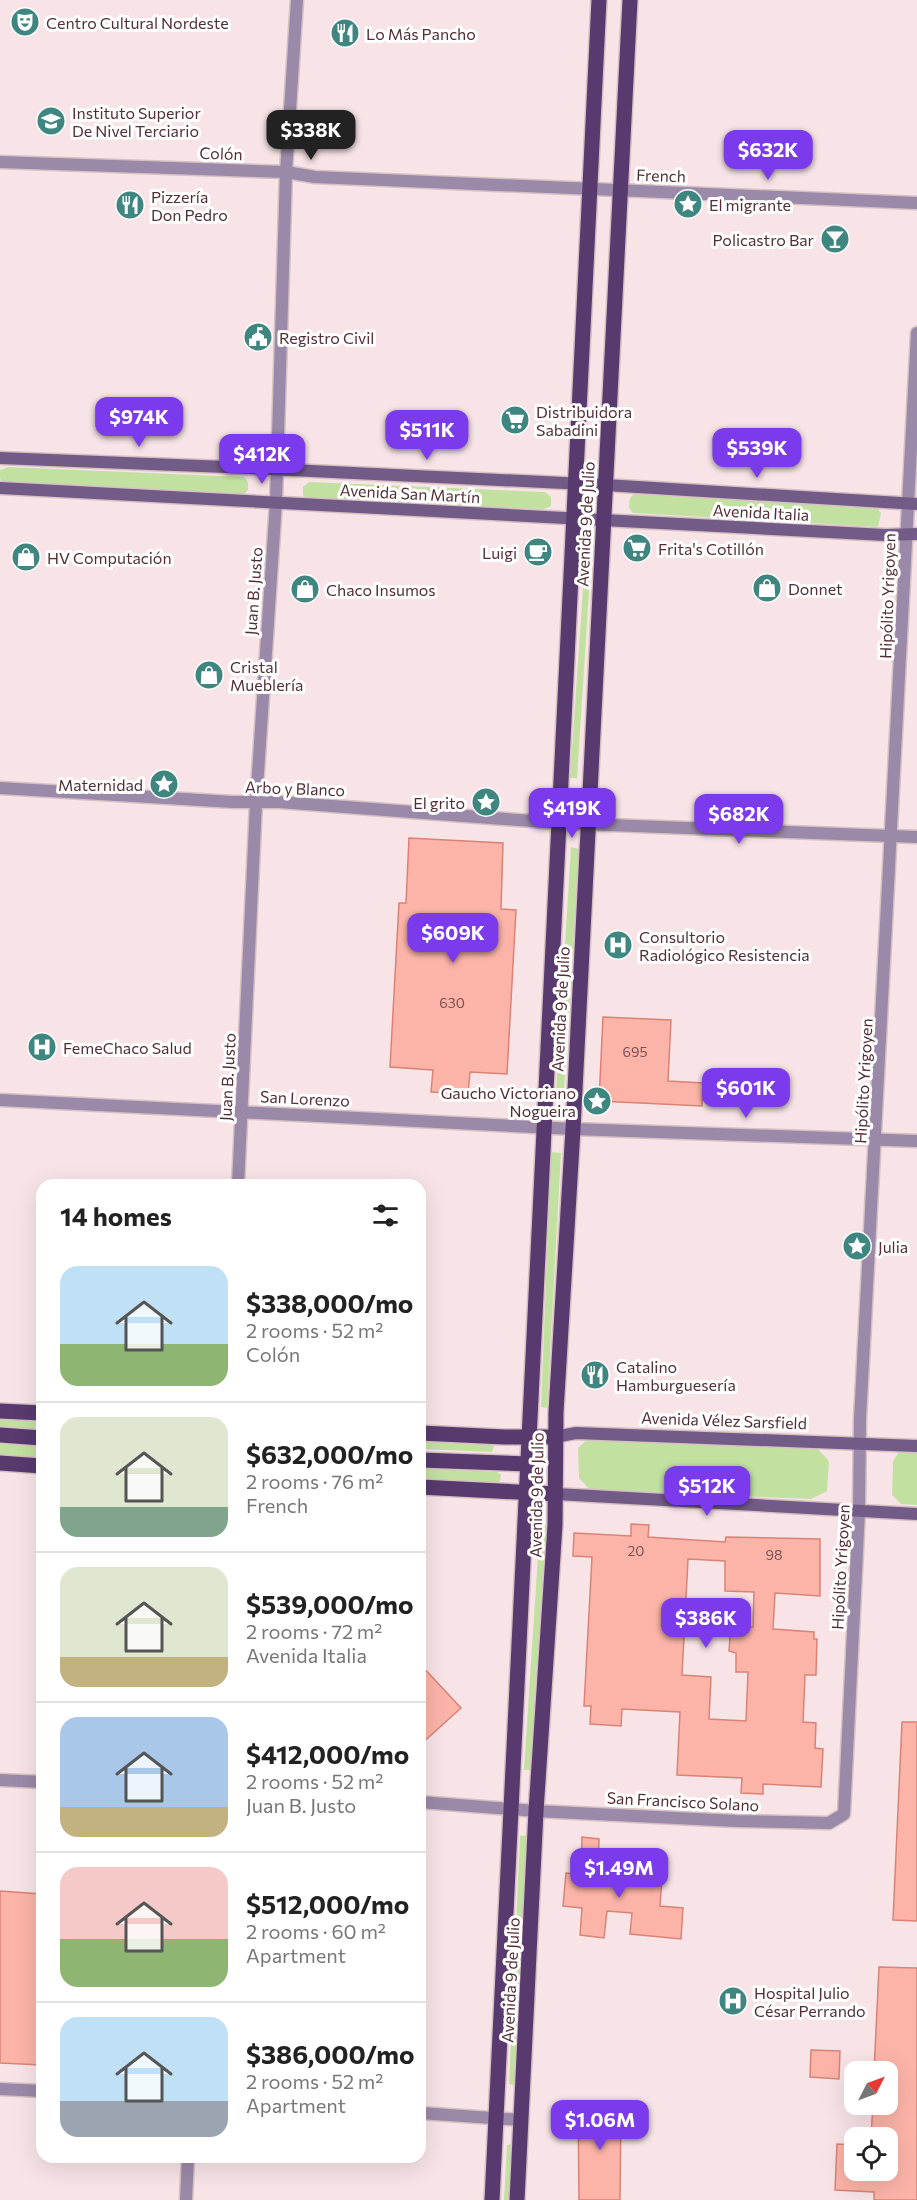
<!DOCTYPE html>
<meta charset="utf-8">
<style>
body{margin:0;font-family:Commissioner,sans-serif;background:#f6f6f6;color:#222;height:100vh;display:flex;flex-direction:column;font-size:22px;white-space:nowrap}
*{box-sizing:border-box;margin:0}
p{font-size:20px;color:#767676}
.icon{flex:none;width:33px;height:33px;fill:none;stroke:currentColor;stroke-width:2;stroke-linecap:round;stroke-linejoin:round}
.map{position:relative;flex:1;overflow:hidden}
.side{position:absolute;left:36px;top:1179px;width:390px;height:984px;display:flex;flex-direction:column;background:#fff;border-radius:18px;box-shadow:0 6px 24px #0002}
.side>*{flex:none}
.needle{width:39px;rotate:48deg}
.tools{position:absolute;left:844px;top:2061px;display:grid;gap:12px}
.tools a{display:grid;place-items:center;width:54px;height:54px;border-radius:12px;background:#fff;box-shadow:0 6px 24px #0002;font-size:30px}
.price{position:absolute;translate:-50% -51px;padding:0 14px;border-radius:12px;background:#7c3aed;color:#fff;font-size:20px;line-height:39px;filter:drop-shadow(0 2px 3px #0008)}
.price::after{content:'';position:absolute;left:50%;top:36px;width:18px;height:14px;margin-left:-9px;background:inherit;clip-path:polygon(0 0,100% 0,50% 100%)}
.price.active{background:#222;color:#fff}
ul{padding:0;list-style:none}
li{display:flex;align-items:center;gap:18px;height:150px;padding:0 24px}
li+li{border-top:2px solid #e0e0e0}
li span{display:grid;place-items:center;flex:none;width:168px;height:120px;border-radius:18px;color:#555}
li>.icon{margin-inline-start:auto}
span .icon{width:72px;height:72px;fill:#fffc;stroke-width:1}
li b{font-size:26px}
h2{display:flex;justify-content:space-between;align-items:center;height:72px;padding:0 24px;font-size:26px}
.map>svg:first-child{display:block}
</style>
<div class="map">
<svg width="917" height="2200" viewBox="0 0 917 2200">
<rect width="100%" height="100%" fill="#f8e4e7"/>
<g fill="#c2e1a1">
<path d="M 8,467 L 244,477 L 248,482 L 248,490 L 243,495 L 6,483 L 0,479 L 0,470 Z"/>
<path d="M 309,482 L 545,492 L 551,497 L 551,506 L 544,509 L 308,500 L 303,495 L 303,487 Z"/>
<path d="M 634,494 L 877,508 L 881,513 L 878,527 L 633,513 L 629,508 L 630,498 Z"/>
<path d="M 586,545 L 592,545 L 577,778 L 570,778 Z"/>
<path d="M 571,847 L 579,849 L 564,1090 L 556,1091 Z"/>
<path d="M 551,1152 L 561,1153 L 547,1408 L 541,1407 Z"/>
<path d="M 0,1416 L 42,1419 L 42,1432 L 0,1430 Z"/>
<path d="M 420,1438 L 495,1443 L 492,1452 L 420,1449 Z"/>
<path d="M 589,1438 L 816,1447 L 829,1461 L 827,1491 L 811,1499 L 590,1490 L 579,1478 L 578,1448 Z"/>
<path d="M 0,1440 L 42,1443 L 42,1458 L 0,1456 Z"/>
<path d="M 899,1452 L 917,1453 L 917,1505 L 901,1504 L 892,1495 L 893,1461 Z"/>
<path d="M 420,1468 L 497,1472 L 501,1475 L 500,1481 L 496,1483 L 420,1480 Z"/>
<path d="M 540,1525 L 546,1525 L 530,1770 L 524,1770 Z"/>
<path d="M 527,1835 L 514,2085 L 509,2084 L 520,1836 Z"/>
<path d="M 513,2144 L 510,2200 L 504,2200 L 507,2145 Z"/>
</g>
<g fill="#fcb4a8" stroke="#d98377" stroke-width="1.5" fill-rule="evenodd">
<path d="M 409,838 L 503,843 L 501,909 L 516,910 L 507,1074 L 470,1072 L 468,1094 L 431,1092 L 433,1070 L 390,1067 L 399,903 L 406,903 Z"/>
<path d="M 603,1017 L 671,1020 L 668,1081 L 703,1083 L 702,1106 L 599,1101 Z"/>
<path d="M 631,1524 L 649,1525 L 648,1537 L 725,1542 L 726,1537 L 820,1539 L 820,1596 L 775,1593 L 773,1629 L 814,1632 L 814,1639 L 817,1639 L 816,1675 L 805,1675 L 803,1722 L 816,1723 L 815,1748 L 823,1749 L 821,1787 L 763,1784 L 763,1794 L 741,1793 L 742,1778 L 677,1775 L 680,1712 L 622,1709 L 621,1726 L 590,1724 L 591,1706 L 584,1706 L 592,1557 L 573,1556 L 574,1533 L 631,1536 ZM 688,1559 L 725,1561 L 725,1591 L 754,1592 L 753,1627 L 731,1625 L 729,1651 L 736,1653 L 736,1672 L 748,1672 L 746,1721 L 709,1719 L 711,1677 L 682,1675 Z"/>
<path d="M 420,1664 L 461,1708 L 420,1745 Z"/>
<path d="M 902,1722 L 917,1722 L 917,1921 L 893,1920 Z"/>
<path d="M 582,1837 L 599,1839 L 598,1872 L 662,1878 L 660,1906 L 683,1908 L 681,1939 L 630,1934 L 632,1913 L 607,1911 L 604,1938 L 580,1935 L 582,1908 L 563,1906 L 566,1873 L 581,1874 Z"/>
<path d="M 0,1891 L 42,1894 L 42,2065 L 0,2063 Z"/>
<path d="M 879,1967 L 917,1968 L 917,2200 L 874,2200 L 874,2192 L 835,2190 L 837,2144 L 855,2145 L 855,2170 L 888,2170 L 888,2138 L 871,2138 L 873,2104 L 888,2104 L 888,2072 L 874,2072 Z"/>
<path d="M 811,2050 L 840,2051 L 839,2079 L 810,2077 Z"/>
<path d="M 578,2102 L 621,2102 L 620,2200 L 579,2200 Z"/>
</g>
<g fill="none" stroke-linecap="round" stroke-linejoin="round">
<g stroke="#d7c0c3" stroke-width="15">
<g id="minor">
<path d="M 0,162 L 286,172 L 315,177 L 917,203"/>
<path d="M 0,788 L 233,802 L 279,802 L 558,823 L 917,837"/>
<path d="M 0,1100 L 573,1129 L 917,1141"/>
<path d="M 238,1185 L 256,803 L 276,502 L 286,172 L 297,0"/>
<path d="M 0,1780 L 42,1782"/>
<path d="M 420,1802 L 536,1811 L 736,1821 L 829,1823 L 844,1814 L 859,1511 L 860,1419 L 917,333"/>
<path d="M 0,2089 L 42,2091"/>
<path d="M 420,2113 L 521,2120"/>
<path d="M 186,2200 L 188,2157"/>
</g>
</g>
<g stroke="#d7c0c3" stroke-width="15">
<g id="secondary">
<path d="M 0,458 L 251,468 L 605,485 L 917,504"/>
<path d="M 0,488 L 885,535 L 917,534"/>
<path d="M 555,1437 L 576,1433 L 917,1446"/>
<path d="M 556,1494 L 917,1514"/>
</g>
</g>
<g stroke="#d7c0c3" stroke-width="18">
<g id="primary">
<path d="M 0,1411 L 42,1413"/>
<path d="M 420,1433 L 504,1437 L 555,1437"/>
<path d="M 0,1435 L 42,1438"/>
<path d="M 420,1460 L 528,1464"/>
<path d="M 0,1463 L 42,1466"/>
<path d="M 420,1487 L 556,1494"/>
<path d="M 492,2200 L 599,0"/>
<path d="M 517,2200 L 536,1811 L 555,1525 L 556,1412 L 573,1129 L 630,0"/>
</g>
</g>
<use href="#minor" stroke="#9a89a8" stroke-width="12"/>
<use href="#secondary" stroke="#735b87" stroke-width="12"/>
<use href="#primary" stroke="#583a6f" stroke-width="15"/>
</g>
<defs>
<g id="theatre-disc" transform="scale(1.5)"><circle r="9.5" fill="#3f8681" stroke="#fff"/><path d="M-5-5.5Q0-4 5-5.5V0Q5 5 0 6Q-5 5-5 0ZM-3.3-2.5H-1v1.5H-3.3ZM1-2.5H3.3v1.5H1ZM-2.8 1Q0 5.5 2.8 1Z" fill="#fff"/></g>
<g id="restaurant-disc" transform="scale(1.5)"><circle r="9.5" fill="#3f8681" stroke="#fff"/><path d="M-5-6h1v4h1v-4h1v4h1v-4h1v5L-1.5 .5V6h-2V.5L-5-1ZM5-6V6H3V1.5H1.5Q1.5-4 5-6Z" fill="#fff"/></g>
<g id="university-disc" transform="scale(1.5)"><circle r="9.5" fill="#3f8681" stroke="#fff"/><path d="M0-5L7-2L0 1L-7-2ZM-4 1L0 2.5L4 1V4Q0 6-4 4Z" fill="#fff"/></g>
<g id="sight-disc" transform="scale(1.5)"><circle r="9.5" fill="#3f8681" stroke="#fff"/><path d="M0-6L1.8-2.2L6-1.7L2.9 1.2L3.7 5.4L0 3.3L-3.7 5.4L-2.9 1.2L-6-1.7L-1.8-2.2Z" fill="#fff"/></g>
<g id="bar-disc" transform="scale(1.5)"><circle r="9.5" fill="#3f8681" stroke="#fff"/><path d="M-6-5H6L.8 .8V4.5H3.5V6h-7V4.5H-.8V.8Z" fill="#fff"/></g>
<g id="civic-disc" transform="scale(1.5)"><circle r="9.5" fill="#3f8681" stroke="#fff"/><path d="M-.6-6.5H3V-4.5H.6V-3L4-1V1h2V6H-6V1h2V-1L-.6-3ZM-1.2 2.5V6h2.4V2.5Z" fill="#fff"/></g>
<g id="supermarket-disc" transform="scale(1.5)"><circle r="9.5" fill="#3f8681" stroke="#fff"/><path d="M-6-5.5h2.5l.6 2H6L4.5 2H-2.5L-4.4-4H-6ZM-1.5 3.2a1.3 1.3 0 1 0 .1 0ZM3 3.2a1.3 1.3 0 1 0 .1 0Z" fill="#fff"/></g>
<g id="cafe-disc" transform="scale(1.5)"><circle r="9.5" fill="#3f8681" stroke="#fff"/><path d="M-5.5-4.5H6V0H3Q3 3.5 0 3.5H-2.5Q-5.5 3.5-5.5 0ZM3-3.2v2h1.7v-2ZM-6 4.5H4V6H-6Z" fill="#fff"/></g>
<g id="shop-disc" transform="scale(1.5)"><circle r="9.5" fill="#3f8681" stroke="#fff"/><path d="M-5-2.5h2.3a2.7 3.5 0 0 1 5.4 0H5L5.5 6h-11ZM-1.5-2.5h3a1.5 2.3 0 0 0-3 0Z" fill="#fff"/></g>
<g id="hospital-disc" transform="scale(1.5)"><circle r="9.5" fill="#3f8681" stroke="#fff"/><path d="M-5-5h3v3.5h4V-5h3V5h-3V1.5h-4V5h-3Z" fill="#fff"/></g>
</defs>
<g fill-rule="evenodd">
<use href="#theatre-disc" x="25" y="22"/>
<use href="#restaurant-disc" x="345" y="33"/>
<use href="#university-disc" x="51" y="121"/>
<use href="#sight-disc" x="688" y="204"/>
<use href="#restaurant-disc" x="130" y="205"/>
<use href="#bar-disc" x="835" y="239"/>
<use href="#civic-disc" x="258" y="337"/>
<use href="#supermarket-disc" x="515" y="420"/>
<use href="#supermarket-disc" x="637" y="548"/>
<use href="#cafe-disc" x="538" y="552"/>
<use href="#shop-disc" x="26" y="557"/>
<use href="#shop-disc" x="767" y="588"/>
<use href="#shop-disc" x="305" y="589"/>
<use href="#shop-disc" x="209" y="675"/>
<use href="#sight-disc" x="164" y="784"/>
<use href="#sight-disc" x="486" y="802"/>
<use href="#hospital-disc" x="618" y="945"/>
<use href="#hospital-disc" x="42" y="1047"/>
<use href="#sight-disc" x="597" y="1101"/>
<use href="#sight-disc" x="857" y="1246"/>
<use href="#restaurant-disc" x="595" y="1375"/>
<use href="#hospital-disc" x="733" y="2001"/>
</g>
<g text-anchor="middle" dominant-baseline="central" stroke-width="6" stroke-linejoin="round" paint-order="stroke">
<g font-size="14" fill="#7d5052">
<text x="452" y="1002">630</text>
<text x="635" y="1051">695</text>
<text x="636" y="1550">20</text>
<text x="774" y="1554">98</text>
</g>
<g font-size="16" fill="#532f35" stroke="#fff" text-anchor="start">
<text x="46" y="22">Centro Cultural Nordeste</text>
<text x="366" y="33">Lo Más Pancho</text>
<text x="72" y="112">Instituto Superior<tspan x="72" dy="18">De Nivel Terciario</tspan></text>
<text x="151" y="196">Pizzería<tspan x="151" dy="18">Don Pedro</tspan></text>
<text x="709" y="204">El migrante</text>
<text x="814" y="239" text-anchor="end">Policastro Bar</text>
<text x="279" y="337">Registro Civil</text>
<text x="536" y="411">Distribuidora<tspan x="536" dy="18">Sabadini</tspan></text>
<text x="658" y="548">Frita's Cotillón</text>
<text x="517" y="552" text-anchor="end">Luigi</text>
<text x="47" y="557">HV Computación</text>
<text x="788" y="588">Donnet</text>
<text x="326" y="589">Chaco Insumos</text>
<text x="230" y="666">Cristal<tspan x="230" dy="18">Mueblería</tspan></text>
<text x="143" y="784" text-anchor="end">Maternidad</text>
<text x="465" y="802" text-anchor="end">El grito</text>
<text x="639" y="936">Consultorio<tspan x="639" dy="18">Radiológico Resistencia</tspan></text>
<text x="63" y="1047">FemeChaco Salud</text>
<text x="576" y="1092" text-anchor="end">Gaucho Victoriano<tspan x="576" dy="18">Nogueira</tspan></text>
<text x="878" y="1246">Julia</text>
<text x="616" y="1366">Catalino<tspan x="616" dy="18">Hamburguesería</tspan></text>
<text x="754" y="1992">Hospital Julio<tspan x="754" dy="18">César Perrando</tspan></text>
</g>
<g font-size="16" fill="#532f35" stroke="#fff">
<text transform="translate(221 153) rotate(2)">Colón</text>
<text transform="translate(661 175) rotate(2)">French</text>
<text transform="translate(410 493) rotate(3)">Avenida San Martín</text>
<text transform="translate(761 512) rotate(3)">Avenida Italia</text>
<text transform="translate(585 524) rotate(-87)">Avenida 9 de Julio</text>
<text transform="translate(253 591) rotate(-86)">Juan B. Justo</text>
<text transform="translate(887 596) rotate(-88)">Hipólito Yrigoyen</text>
<text transform="translate(295 788) rotate(2)">Arbo y Blanco</text>
<text transform="translate(560 1009) rotate(-87)">Avenida 9 de Julio</text>
<text transform="translate(227 1077) rotate(-87)">Juan B. Justo</text>
<text transform="translate(863 1081) rotate(-87)">Hipólito Yrigoyen</text>
<text transform="translate(305 1098) rotate(3)">San Lorenzo</text>
<text transform="translate(724 1420) rotate(2)">Avenida Vélez Sarsfield</text>
<text transform="translate(536 1495) rotate(-89)">Avenida 9 de Julio</text>
<text transform="translate(840 1567) rotate(-87)">Hipólito Yrigoyen</text>
<text transform="translate(683 1801) rotate(3)">San Francisco Solano</text>
<text transform="translate(510 1980) rotate(-87)">Avenida 9 de Julio</text>
</g>
</g>
</svg>
<div class="tools">
<a><svg class="needle" viewBox="-14 -14 28 28"><path d="M0-13l5 13h-10z" fill="#e53935"/><path d="M0 13l5-13h-10z" fill="#767676"/></svg></a>
<a><svg class="icon" aria-label="locate" viewBox="0 0 24 24"><circle cx="12" cy="12" r="6"/><path d="M12 2v4M12 18v4M2 12h4M18 12h4"/></svg></a>
</div>
<b class="price active" style="left:311px;top:161px">$338K</b>
<b class="price" style="left:768px;top:181px">$632K</b>
<b class="price" style="left:139px;top:448px">$974K</b>
<b class="price" style="left:427px;top:461px">$511K</b>
<b class="price" style="left:757px;top:479px">$539K</b>
<b class="price" style="left:262px;top:485px">$412K</b>
<b class="price" style="left:572px;top:839px">$419K</b>
<b class="price" style="left:739px;top:845px">$682K</b>
<b class="price" style="left:453px;top:964px">$609K</b>
<b class="price" style="left:746px;top:1119px">$601K</b>
<b class="price" style="left:707px;top:1517px">$512K</b>
<b class="price" style="left:706px;top:1649px">$386K</b>
<b class="price" style="left:619px;top:1899px">$1.49M</b>
<b class="price" style="left:600px;top:2151px">$1.06M</b>
<section class="side">
<h2>14 homes<svg class="icon" aria-label="filters" viewBox="0 0 24 24"><path d="M4 7h16M4 17h16"/><circle cx="9" cy="7" r="2"/><circle cx="15" cy="17" r="2"/></svg></h2>
<ul>
<li><span style="background:linear-gradient(#bfe0f5 65%,#8fb573 0)"><svg class="icon" aria-label="home" viewBox="0 0 24 24"><path d="M3 11l9-7 9 7M6 9v11h12V9"/></svg></span><div><b>$338,000/mo</b><p>2 rooms · 52 m²</p><p>Colón</p></div></li>
<li><span style="background:linear-gradient(#dfe7d0 75%,#7fa58c 0)"><svg class="icon" aria-label="home" viewBox="0 0 24 24"><path d="M3 11l9-7 9 7M6 9v11h12V9"/></svg></span><div><b>$632,000/mo</b><p>2 rooms · 76 m²</p><p>French</p></div></li>
<li><span style="background:linear-gradient(#dfe7d0 75%,#c2b280 0)"><svg class="icon" aria-label="home" viewBox="0 0 24 24"><path d="M3 11l9-7 9 7M6 9v11h12V9"/></svg></span><div><b>$539,000/mo</b><p>2 rooms · 72 m²</p><p>Avenida Italia</p></div></li>
<li><span style="background:linear-gradient(#a9c7e8 75%,#c2b280 0)"><svg class="icon" aria-label="home" viewBox="0 0 24 24"><path d="M3 11l9-7 9 7M6 9v11h12V9"/></svg></span><div><b>$412,000/mo</b><p>2 rooms · 52 m²</p><p>Juan B. Justo</p></div></li>
<li><span style="background:linear-gradient(#f6c9c9 60%,#8fb573 0)"><svg class="icon" aria-label="home" viewBox="0 0 24 24"><path d="M3 11l9-7 9 7M6 9v11h12V9"/></svg></span><div><b>$512,000/mo</b><p>2 rooms · 60 m²</p><p>Apartment</p></div></li>
<li><span style="background:linear-gradient(#bfe0f5 70%,#9aa5b1 0)"><svg class="icon" aria-label="home" viewBox="0 0 24 24"><path d="M3 11l9-7 9 7M6 9v11h12V9"/></svg></span><div><b>$386,000/mo</b><p>2 rooms · 52 m²</p><p>Apartment</p></div></li>
</ul>
</section>
</div>
